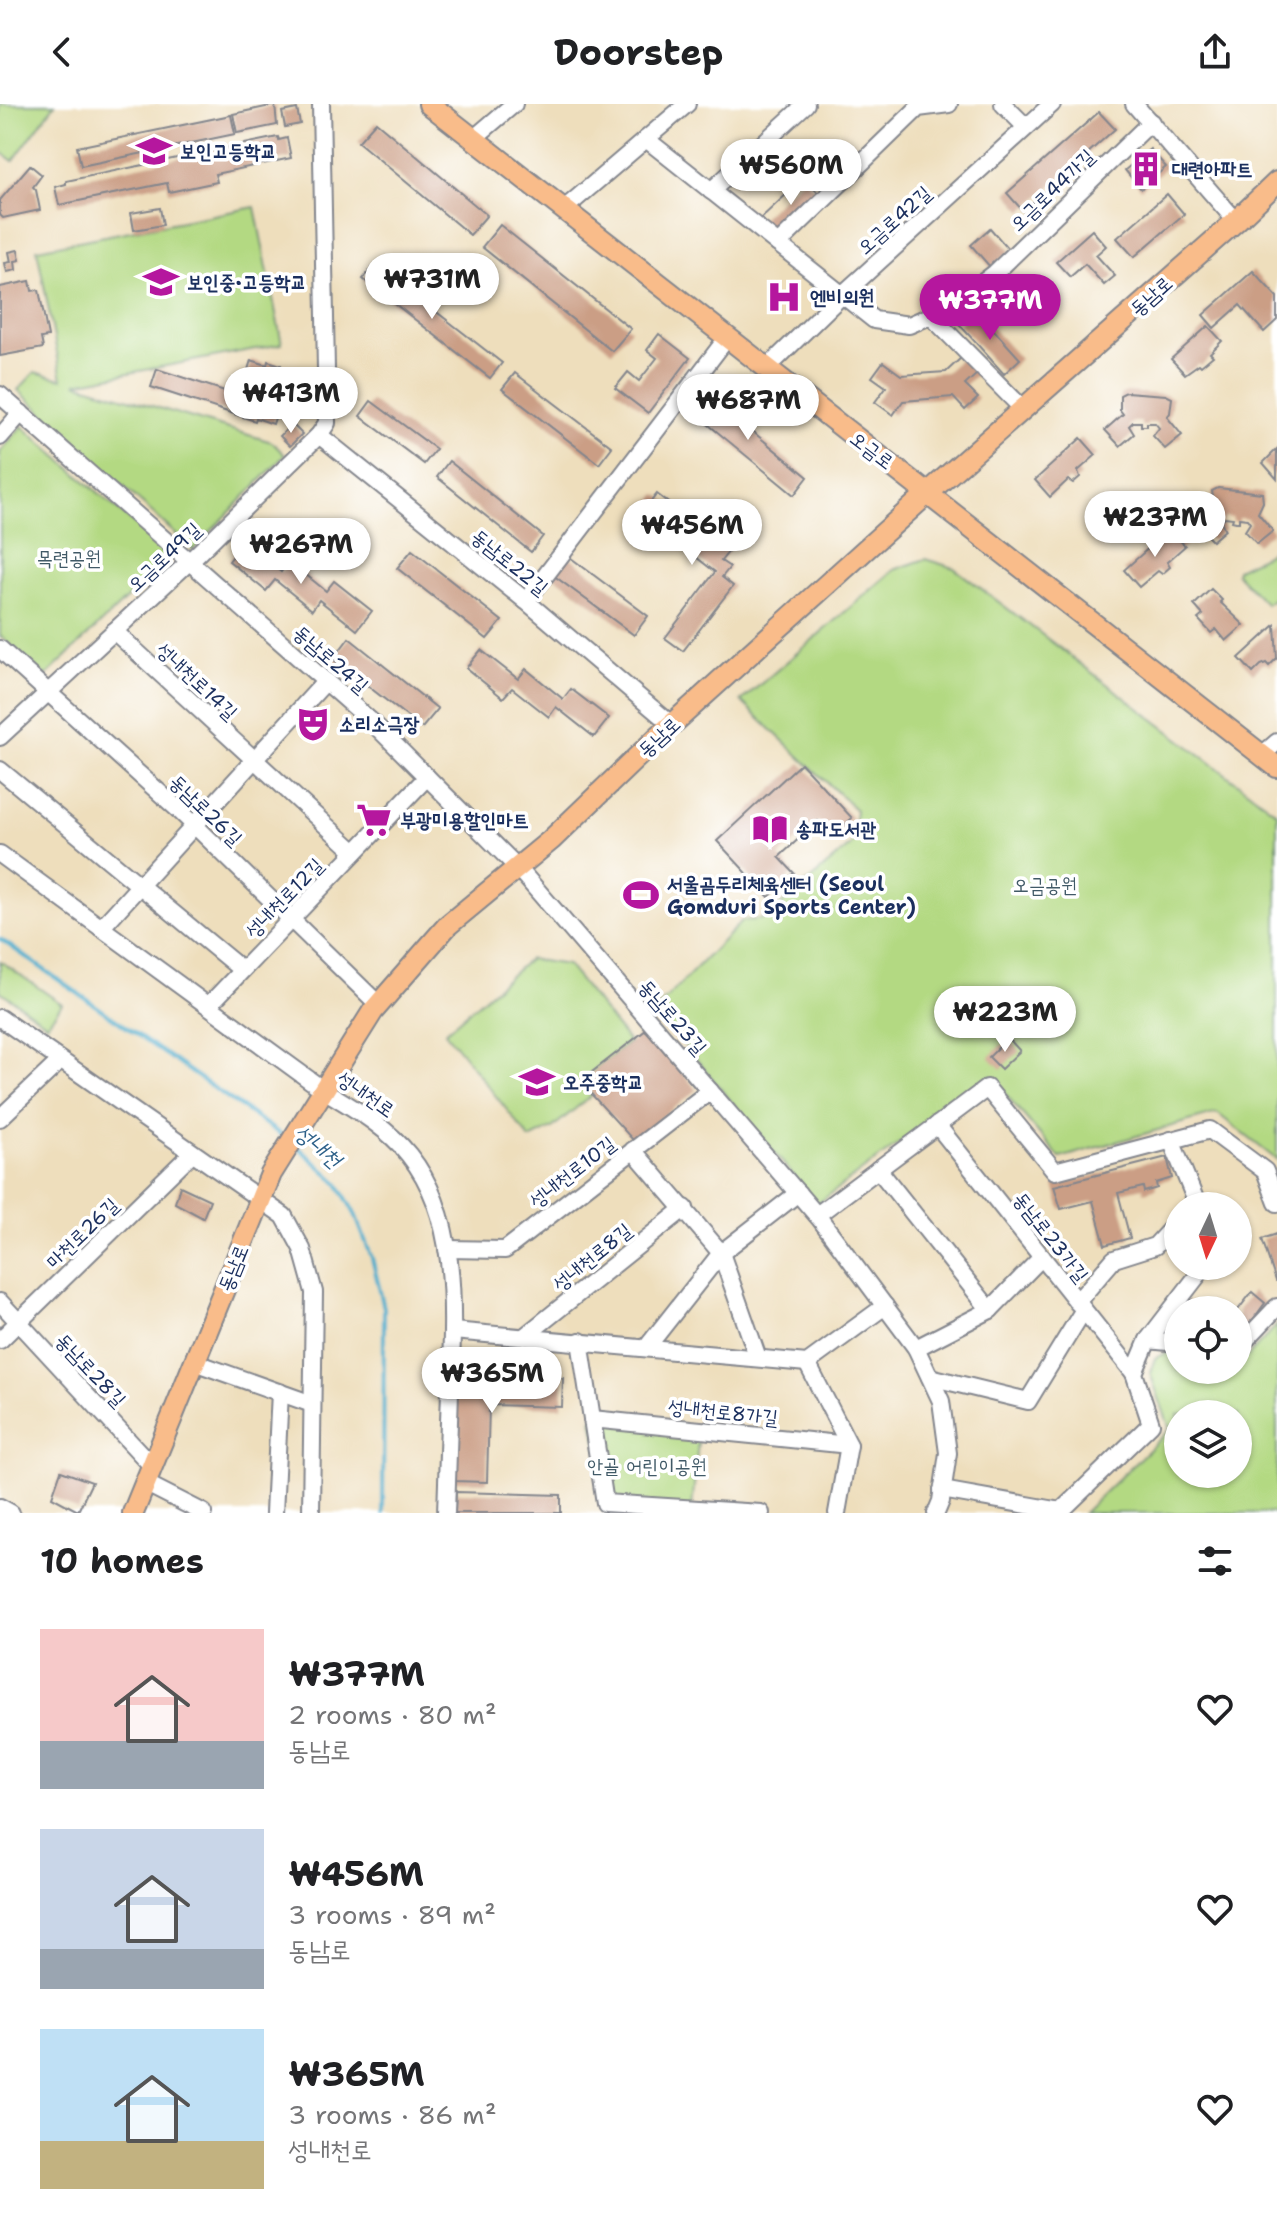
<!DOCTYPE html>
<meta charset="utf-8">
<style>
body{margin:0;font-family:"Shantell Sans","Poor Story",sans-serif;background:#f2f2f2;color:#202124;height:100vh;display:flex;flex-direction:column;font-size:30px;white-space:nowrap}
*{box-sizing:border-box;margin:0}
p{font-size:26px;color:#757577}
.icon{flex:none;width:44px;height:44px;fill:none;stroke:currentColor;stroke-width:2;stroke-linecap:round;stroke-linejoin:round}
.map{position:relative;height:1409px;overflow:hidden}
.panel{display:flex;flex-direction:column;background:#fff;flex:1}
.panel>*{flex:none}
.needle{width:52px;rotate:184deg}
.buttons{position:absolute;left:1164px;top:1088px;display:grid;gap:16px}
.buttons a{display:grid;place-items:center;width:88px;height:88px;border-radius:50%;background:#fff;box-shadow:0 2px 6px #0004;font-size:40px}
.price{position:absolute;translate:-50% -68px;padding:0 18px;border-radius:28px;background:#fff;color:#222;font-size:26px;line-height:52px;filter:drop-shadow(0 2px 4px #0008)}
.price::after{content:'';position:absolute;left:50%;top:48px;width:24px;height:18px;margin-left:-12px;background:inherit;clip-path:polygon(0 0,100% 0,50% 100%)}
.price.selected{background:#b5179e;color:#fff}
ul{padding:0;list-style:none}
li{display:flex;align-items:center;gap:24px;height:200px;padding:0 40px}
li span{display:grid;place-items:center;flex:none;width:224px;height:160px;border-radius:0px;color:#555}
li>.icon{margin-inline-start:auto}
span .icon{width:96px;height:96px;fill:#fffc;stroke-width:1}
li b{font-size:34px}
h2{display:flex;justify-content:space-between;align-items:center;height:96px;padding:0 40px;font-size:34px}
header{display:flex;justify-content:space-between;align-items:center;height:104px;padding:0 40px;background:#fff;font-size:36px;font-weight:700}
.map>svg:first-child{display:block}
</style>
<header><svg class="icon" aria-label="back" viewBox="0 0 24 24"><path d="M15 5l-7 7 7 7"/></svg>Doorstep<svg class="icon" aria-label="share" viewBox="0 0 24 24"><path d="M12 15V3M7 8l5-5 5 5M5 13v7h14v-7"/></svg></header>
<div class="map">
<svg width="1277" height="1409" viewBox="0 0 1277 1409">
<rect width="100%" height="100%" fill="#fff"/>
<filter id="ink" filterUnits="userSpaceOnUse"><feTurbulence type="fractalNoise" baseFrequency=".0125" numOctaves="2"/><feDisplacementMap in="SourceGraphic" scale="16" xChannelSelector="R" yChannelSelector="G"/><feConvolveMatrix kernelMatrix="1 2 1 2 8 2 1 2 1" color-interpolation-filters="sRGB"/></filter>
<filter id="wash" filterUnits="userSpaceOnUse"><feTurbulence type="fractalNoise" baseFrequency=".006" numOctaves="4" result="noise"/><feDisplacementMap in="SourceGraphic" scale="32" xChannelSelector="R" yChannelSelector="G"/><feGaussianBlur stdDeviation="1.8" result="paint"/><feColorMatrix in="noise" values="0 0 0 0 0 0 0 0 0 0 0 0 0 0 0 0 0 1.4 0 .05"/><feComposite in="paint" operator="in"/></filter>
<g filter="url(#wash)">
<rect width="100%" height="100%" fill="#eedebc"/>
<g fill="#b3d982" stroke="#678470" stroke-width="2" fill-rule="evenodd">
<path d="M 0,0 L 55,0 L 13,57 L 0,47 Z"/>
<path d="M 255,103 L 282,240 L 76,279 L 272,338 L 285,351 L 193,446 L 18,286 L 35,268 L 62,275 L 37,145 Z"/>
<path d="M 22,322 L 171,452 L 46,572 L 0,532 L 0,348 Z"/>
<path d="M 1277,442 L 1277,492 L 1266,500 L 1236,469 L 1237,465 L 1266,451 Z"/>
<path d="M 925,455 L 954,464 L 1277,709 L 1277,1056 L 1217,1009 L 1060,1054 L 990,972 L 817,1100 L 655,906 L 742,817 L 764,815 L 852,740 L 856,706 L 741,597 L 894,466 Z"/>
<path d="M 529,855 L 567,861 L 629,938 L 584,975 L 592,991 L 552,1024 L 530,1035 L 445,928 Z"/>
<path d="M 0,857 L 62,900 L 47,920 L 0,887 Z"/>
<path d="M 1277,1221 L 1277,1409 L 1083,1409 L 1170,1325 L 1150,1269 L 1155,1254 L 1171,1247 L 1178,1248 L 1178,1266 L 1238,1266 L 1238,1256 L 1248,1252 ZM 1238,1310 L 1238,1370 L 1178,1370 L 1178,1310 Z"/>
<path d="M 592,1315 L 699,1326 L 692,1405 L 608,1400 Z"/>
</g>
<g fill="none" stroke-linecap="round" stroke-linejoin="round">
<g stroke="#4babca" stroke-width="4">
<path d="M 0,835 L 287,1035"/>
<path d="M 297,1042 L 337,1078 L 355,1110 L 372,1154 L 384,1204 L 383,1409"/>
</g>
</g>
<g id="blocks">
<g fill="#cb9e85">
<path d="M 275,1 L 277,21 L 237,29 L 233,10 Z"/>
<path d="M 297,5 L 300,20 L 285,23 L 282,8 Z"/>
<path d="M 1099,8 L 1115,25 L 1023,107 L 1007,89 Z"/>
<path d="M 231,11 L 235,30 L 81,62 L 77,43 Z"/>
<path d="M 376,18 L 487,111 L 470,131 L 358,38 Z"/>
<path d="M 278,33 L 279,36 L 287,34 L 291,54 L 215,70 L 217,78 L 169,88 L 167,79 L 59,101 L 55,83 L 66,80 L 66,77 Z"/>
<path d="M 1150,45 L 1166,63 L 1141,85 L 1125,66 Z"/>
<path d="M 30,61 L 42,71 L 33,83 L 36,86 L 40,106 L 3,114 L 0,111 L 0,96 Z"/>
<path d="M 804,74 L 821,92 L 778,132 L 761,114 Z"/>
<path d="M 1167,90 L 1184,110 L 1134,153 L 1117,134 Z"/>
<path d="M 160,104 L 163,121 L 134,126 L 131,109 Z"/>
<path d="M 500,121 L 631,225 L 612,247 L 482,143 Z"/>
<path d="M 990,124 L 1010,147 L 991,164 L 971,141 Z"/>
<path d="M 1092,126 L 1106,142 L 1096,151 L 1115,172 L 1104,181 L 1085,160 L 1070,173 L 1056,158 Z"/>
<path d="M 18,146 L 20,156 L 15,157 L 16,166 L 7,168 L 5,159 L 11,158 L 9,148 Z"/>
<path d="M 375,160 L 502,259 L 490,274 L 363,175 Z"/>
<path d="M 1253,167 L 1277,193 L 1277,216 L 1264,228 L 1240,201 L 1214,224 L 1203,211 Z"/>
<path d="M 30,177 L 32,187 L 39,186 L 48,233 L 41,234 L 43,244 L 0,252 L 0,183 Z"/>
<path d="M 975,205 L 1020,255 L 1004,270 L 959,220 Z"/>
<path d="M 1208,222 L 1222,237 L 1210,249 L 1213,252 L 1201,262 L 1199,260 L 1185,270 L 1171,255 Z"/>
<path d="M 659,230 L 690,254 L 648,309 L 615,284 L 628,268 L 639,277 L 657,254 L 647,246 Z"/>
<path d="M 962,253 L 977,270 L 965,281 L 978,294 L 965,306 L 953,293 L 903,297 L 893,311 L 875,298 L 886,283 L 872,273 L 883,258 L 901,271 L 946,268 Z"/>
<path d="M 251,256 L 267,261 L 268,257 L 281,261 L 280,265 L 290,269 L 273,320 L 256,314 L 255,317 L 151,283 L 157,265 L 240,292 Z"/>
<path d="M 515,269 L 612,343 L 599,360 L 502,285 Z"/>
<path d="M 702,286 L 808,373 L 794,391 L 687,303 Z"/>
<path d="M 1126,288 L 1166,291 L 1172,294 L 1170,309 L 1167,313 L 1182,331 L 1165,345 L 1153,332 L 1159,324 L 1155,319 L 1147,319 L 1147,322 L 1141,322 L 1141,318 L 1133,318 L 1129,322 L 1134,330 L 1120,342 L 1105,326 L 1123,310 L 1120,306 L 1120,291 Z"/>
<path d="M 371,297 L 436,345 L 424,360 L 360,312 Z"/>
<path d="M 292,320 L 302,330 L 290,342 L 280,332 Z"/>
<path d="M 1081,334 L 1096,351 L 1078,367 L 1080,373 L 1073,379 L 1068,376 L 1050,393 L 1035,376 Z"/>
<path d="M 1277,345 L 1277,375 L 1263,359 Z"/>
<path d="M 449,357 L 543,432 L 531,448 L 437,373 Z"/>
<path d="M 1218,384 L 1262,389 L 1263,398 L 1258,409 L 1273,427 L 1257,440 L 1245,427 L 1250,419 L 1247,415 L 1239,414 L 1239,418 L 1236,418 L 1232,417 L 1233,414 L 1225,413 L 1221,417 L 1225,426 L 1212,437 L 1197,421 L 1215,405 L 1212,387 Z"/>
<path d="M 657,390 L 729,447 L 721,457 L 730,463 L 722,473 L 733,482 L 683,547 L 665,534 L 715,468 L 641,410 Z"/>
<path d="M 1170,425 L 1185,442 L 1167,458 L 1170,463 L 1162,470 L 1158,467 L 1139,483 L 1124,466 Z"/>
<path d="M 244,438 L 281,468 L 289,457 L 326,487 L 334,477 L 372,507 L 357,526 L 319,496 L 312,506 L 275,476 L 266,487 L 229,457 Z"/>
<path d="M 412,446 L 502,517 L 487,535 L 397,464 Z"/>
<path d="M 567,451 L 648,512 L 634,531 L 553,471 Z"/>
<path d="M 1211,485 L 1222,496 L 1220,498 L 1244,521 L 1226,537 L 1216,525 L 1211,529 L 1198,515 L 1203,511 L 1194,501 Z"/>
<path d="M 1275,521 L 1277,554 L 1269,562 L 1266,559 L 1261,561 L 1253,569 L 1239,554 Z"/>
<path d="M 349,534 L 438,605 L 422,624 L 333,555 Z"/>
<path d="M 481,546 L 518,575 L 526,565 L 563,595 L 571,585 L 609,614 L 594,633 L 556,603 L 549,613 L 512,584 L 503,594 L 466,564 Z"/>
<path d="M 801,659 L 852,714 L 832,733 L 818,717 L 779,753 L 794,769 L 769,793 L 717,737 Z"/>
<path d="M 646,926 L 697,986 L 633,1036 L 592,991 L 583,975 Z"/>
<path d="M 1008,934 L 1020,947 L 1001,965 L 989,953 Z"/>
<path d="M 1167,1053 L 1172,1074 L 1156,1079 L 1157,1084 L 1144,1088 L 1143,1083 L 1118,1089 L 1130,1134 L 1105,1141 L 1093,1097 L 1061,1105 L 1054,1082 Z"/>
<path d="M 180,1082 L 210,1096 L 203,1114 L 175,1099 Z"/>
<path d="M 1277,1130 L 1277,1177 L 1276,1177 L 1262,1135 Z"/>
<path d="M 1252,1188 L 1265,1199 L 1241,1232 L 1238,1230 L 1238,1206 Z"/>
<path d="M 457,1271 L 563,1274 L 562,1303 L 489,1301 L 487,1378 L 454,1377 Z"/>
<path d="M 61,1367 L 92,1378 L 78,1407 L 52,1393 Z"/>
<path d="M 456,1388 L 561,1391 L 561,1409 L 455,1409 Z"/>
</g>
</g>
</g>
<g filter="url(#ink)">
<use href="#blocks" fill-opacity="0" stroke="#84868d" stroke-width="2"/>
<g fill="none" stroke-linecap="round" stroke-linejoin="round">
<g stroke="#84868d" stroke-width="20">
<g id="minor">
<path d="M 1003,0 L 1026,23"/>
<path d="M 1134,0 L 1236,117"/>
<path d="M 473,35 L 514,0"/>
<path d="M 646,35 L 874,216 L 909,221 L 951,203 L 995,169 L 1151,18"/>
<path d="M 711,87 L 806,0"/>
<path d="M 563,106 L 687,0"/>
<path d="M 778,140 L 918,4 L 949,0"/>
<path d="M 931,212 L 1024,306"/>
<path d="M 766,265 L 842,191 L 1052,0"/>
<path d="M 0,291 L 373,619 L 518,764 L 820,1115 L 916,1244 L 941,1297 L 948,1349 L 941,1397 L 936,1409"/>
<path d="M 319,331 L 526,497 L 672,621"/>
<path d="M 0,333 L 21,309"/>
<path d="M 526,497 L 727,234"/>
<path d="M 114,527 L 355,748"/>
<path d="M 0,545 L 181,708 L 379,901"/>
<path d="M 0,633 L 190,457 L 319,331 L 327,319 L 321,0"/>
<path d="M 1262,651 L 1277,638"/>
<path d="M 0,666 L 242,866"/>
<path d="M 0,750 L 322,985 C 353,1004 386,1022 409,1051 C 460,1114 453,1211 450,1287 C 449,1328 447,1368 446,1409"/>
<path d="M 101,824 L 326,577"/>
<path d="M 209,901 L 427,673"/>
<path d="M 0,914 L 284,1112 L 302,1145 L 314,1188 L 311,1409"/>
<path d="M 0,1014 L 60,957"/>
<path d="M 937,1021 L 1134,1269"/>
<path d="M 1171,1036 L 1198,1102"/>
<path d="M 633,1046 L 721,1149 L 758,1254"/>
<path d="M 878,1065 L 990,1206"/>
<path d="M 817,1111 L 987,984 L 1055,1067 L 1210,1026 L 1265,1067 L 1277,1099"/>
<path d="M 447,1145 L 505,1146 L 710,987"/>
<path d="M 0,1198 L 152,1362"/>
<path d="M 1077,1198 L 1114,1155 L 1155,1142 L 1178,1117"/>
<path d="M 453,1227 L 807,1259 L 885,1202"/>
<path d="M 525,1232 L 685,1104"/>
<path d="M 0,1236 L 192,1049"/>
<path d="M 1148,1236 L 1205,1162"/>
<path d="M 580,1237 L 605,1399 L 761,1409"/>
<path d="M 647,1243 L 721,1149 L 798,1089"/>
<path d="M 916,1244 L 990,1206 L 1042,1153"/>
<path d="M 1238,1244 L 1277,1203"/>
<path d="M 194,1258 L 312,1300"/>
<path d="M 807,1259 L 849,1341 L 837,1409"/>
<path d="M 930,1273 L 1028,1297 L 1083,1207"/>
<path d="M 592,1315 L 849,1341"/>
<path d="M 145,1379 L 204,1409"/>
<path d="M 942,1386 L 1061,1407 L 1151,1320 L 1134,1269 L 1148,1236 L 1178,1239"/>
<path d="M 0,1403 L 11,1409"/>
<path d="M 274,1409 L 280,1288"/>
</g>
</g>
<g stroke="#84868d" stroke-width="24">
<g id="major">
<path d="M 429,0 L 1277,663"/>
<path d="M 133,1409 L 271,1070 L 373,907 L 448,821 L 551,736 L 659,632 L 928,389 L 1236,117 L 1277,78"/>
</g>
</g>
<use href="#minor" stroke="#fff" stroke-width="16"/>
<use href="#major" stroke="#f9bc8a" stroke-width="20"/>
</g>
</g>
<defs>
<g id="school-bare" transform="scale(2.76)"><path d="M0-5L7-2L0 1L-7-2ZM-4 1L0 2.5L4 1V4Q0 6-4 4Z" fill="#b5179e" stroke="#fff" stroke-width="2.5" paint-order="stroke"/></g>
<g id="building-bare" transform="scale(2.76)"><path d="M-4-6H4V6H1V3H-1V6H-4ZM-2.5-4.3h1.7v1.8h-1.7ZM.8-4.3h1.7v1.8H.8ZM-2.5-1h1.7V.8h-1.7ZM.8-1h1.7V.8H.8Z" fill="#b5179e" stroke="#fff" stroke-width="2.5" paint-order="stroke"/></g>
<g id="hospital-bare" transform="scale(2.76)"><path d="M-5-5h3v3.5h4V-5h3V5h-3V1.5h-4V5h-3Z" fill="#b5179e" stroke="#fff" stroke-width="2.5" paint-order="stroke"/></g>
<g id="theatre-bare" transform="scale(2.76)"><path d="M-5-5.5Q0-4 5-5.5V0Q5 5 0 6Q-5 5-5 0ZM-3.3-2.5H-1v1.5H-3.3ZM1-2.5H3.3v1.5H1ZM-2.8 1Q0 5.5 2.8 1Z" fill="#b5179e" stroke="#fff" stroke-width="2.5" paint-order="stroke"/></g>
<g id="supermarket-bare" transform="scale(2.76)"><path d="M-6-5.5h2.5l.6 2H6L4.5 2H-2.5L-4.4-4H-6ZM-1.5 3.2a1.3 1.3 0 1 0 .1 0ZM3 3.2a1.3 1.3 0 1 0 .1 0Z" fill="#b5179e" stroke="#fff" stroke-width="2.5" paint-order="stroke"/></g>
<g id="library-bare" transform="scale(2.76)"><path d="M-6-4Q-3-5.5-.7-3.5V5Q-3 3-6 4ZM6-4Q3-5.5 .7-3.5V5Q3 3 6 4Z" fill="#b5179e" stroke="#fff" stroke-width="2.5" paint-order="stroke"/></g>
<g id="stadium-bare" transform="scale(2.76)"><path d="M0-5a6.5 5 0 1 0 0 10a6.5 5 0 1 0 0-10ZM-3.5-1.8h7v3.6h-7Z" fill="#b5179e" stroke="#fff" stroke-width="2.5" paint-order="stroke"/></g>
</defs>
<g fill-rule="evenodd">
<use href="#school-bare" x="154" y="47"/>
<use href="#building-bare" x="1146" y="65"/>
<use href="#school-bare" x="161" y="178"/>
<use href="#hospital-bare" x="784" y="193"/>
<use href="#theatre-bare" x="313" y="620"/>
<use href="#supermarket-bare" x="374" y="716"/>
<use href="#library-bare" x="770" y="725"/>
<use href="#stadium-bare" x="641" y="791"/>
<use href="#school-bare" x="537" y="978"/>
</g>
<g text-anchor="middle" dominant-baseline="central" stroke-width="7" stroke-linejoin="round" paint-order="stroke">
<g font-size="20" font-weight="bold" fill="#1b2f5e" stroke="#fff" text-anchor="start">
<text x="180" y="47">보인고등학교</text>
<text x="1172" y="65">대련아파트</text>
<text x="187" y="178">보인중·고등학교</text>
<text x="810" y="193">엔비의원</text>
<text x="339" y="620">소리소극장</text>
<text x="400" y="716">부광미용할인마트</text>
<text x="796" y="725">송파도서관</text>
<text x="667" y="780">서울곰두리체육센터 (Seoul<tspan x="667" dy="23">Gomduri Sports Center)</tspan></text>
<text x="563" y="978">오주중학교</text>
</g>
<g font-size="20" fill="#1b2f5e" stroke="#fff">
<text transform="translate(1052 86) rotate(-44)">오금로44가길</text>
<text transform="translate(894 116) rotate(-42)">오금로42길</text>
<text transform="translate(1151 192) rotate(-42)">동남로</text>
<text transform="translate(872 346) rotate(37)">오금로</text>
<text transform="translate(164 453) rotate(-43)">오금로49길</text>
<text transform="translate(510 458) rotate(39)">동남로22길</text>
<text transform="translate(331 555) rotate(41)">동남로24길</text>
<text transform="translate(197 577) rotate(43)">성내천로14길</text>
<text transform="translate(659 633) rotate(-43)">동남로</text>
<text transform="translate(206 706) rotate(44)">동남로26길</text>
<text transform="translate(284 794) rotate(-46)">성내천로12길</text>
<text transform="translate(673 913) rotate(49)">동남로23길</text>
<text transform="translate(366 990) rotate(35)">성내천로</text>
<text transform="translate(572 1068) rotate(-38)">성내천로10길</text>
<text transform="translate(82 1129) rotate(-44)">마천로26길</text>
<text transform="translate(1051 1133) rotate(52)">동남로23가길</text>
<text transform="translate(592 1153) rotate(-39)">성내천로8길</text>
<text transform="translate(233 1164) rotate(-68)">동남로</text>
<text transform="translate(91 1266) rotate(47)">동남로28길</text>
<text transform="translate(723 1308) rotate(6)">성내천로8가길</text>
</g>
<g font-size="20" fill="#415a67" stroke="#fff">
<text x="69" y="454">목련공원</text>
<text x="1045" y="781">오금공원</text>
<text x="647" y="1362">안골 어린이공원</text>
</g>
<g font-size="22" font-style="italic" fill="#2e6189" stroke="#fff">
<text transform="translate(318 1042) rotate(40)">성내천</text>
</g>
</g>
</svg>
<div class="buttons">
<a><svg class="needle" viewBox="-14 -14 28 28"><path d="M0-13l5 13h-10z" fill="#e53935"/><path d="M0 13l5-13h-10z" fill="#757577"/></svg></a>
<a><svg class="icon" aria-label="locate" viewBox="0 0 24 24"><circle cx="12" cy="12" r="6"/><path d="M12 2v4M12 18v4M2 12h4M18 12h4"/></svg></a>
<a><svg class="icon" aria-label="layers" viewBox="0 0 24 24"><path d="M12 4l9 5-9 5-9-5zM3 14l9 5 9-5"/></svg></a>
</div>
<b class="price" style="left:791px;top:103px">₩560M</b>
<b class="price" style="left:432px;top:217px">₩731M</b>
<b class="price selected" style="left:990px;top:238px">₩377M</b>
<b class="price" style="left:291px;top:331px">₩413M</b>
<b class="price" style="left:748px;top:338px">₩687M</b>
<b class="price" style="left:1155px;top:455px">₩237M</b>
<b class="price" style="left:692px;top:463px">₩456M</b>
<b class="price" style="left:301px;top:482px">₩267M</b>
<b class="price" style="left:1005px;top:950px">₩223M</b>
<b class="price" style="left:492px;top:1311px">₩365M</b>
</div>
<section class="panel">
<h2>10 homes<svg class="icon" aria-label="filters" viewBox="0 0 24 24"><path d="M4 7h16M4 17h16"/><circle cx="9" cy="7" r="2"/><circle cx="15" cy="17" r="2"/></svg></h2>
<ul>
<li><span style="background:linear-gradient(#f6c9c9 70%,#9aa5b1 0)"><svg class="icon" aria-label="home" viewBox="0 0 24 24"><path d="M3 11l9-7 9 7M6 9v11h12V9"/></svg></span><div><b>₩377M</b><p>2 rooms · 80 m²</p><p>동남로</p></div><svg class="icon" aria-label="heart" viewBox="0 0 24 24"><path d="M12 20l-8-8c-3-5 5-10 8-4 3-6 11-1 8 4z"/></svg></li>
<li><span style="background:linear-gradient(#c9d6e8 75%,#9aa5b1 0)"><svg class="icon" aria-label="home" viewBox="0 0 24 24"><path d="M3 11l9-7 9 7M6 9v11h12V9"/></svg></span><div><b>₩456M</b><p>3 rooms · 89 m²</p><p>동남로</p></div><svg class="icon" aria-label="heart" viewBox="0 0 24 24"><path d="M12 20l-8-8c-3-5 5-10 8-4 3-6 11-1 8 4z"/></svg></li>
<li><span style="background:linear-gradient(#bfe0f5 70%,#c2b280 0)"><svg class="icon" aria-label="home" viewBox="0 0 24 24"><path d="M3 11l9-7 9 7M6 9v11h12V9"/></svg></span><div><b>₩365M</b><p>3 rooms · 86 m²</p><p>성내천로</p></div><svg class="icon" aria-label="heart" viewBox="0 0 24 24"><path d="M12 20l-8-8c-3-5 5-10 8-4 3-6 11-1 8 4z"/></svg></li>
</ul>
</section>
